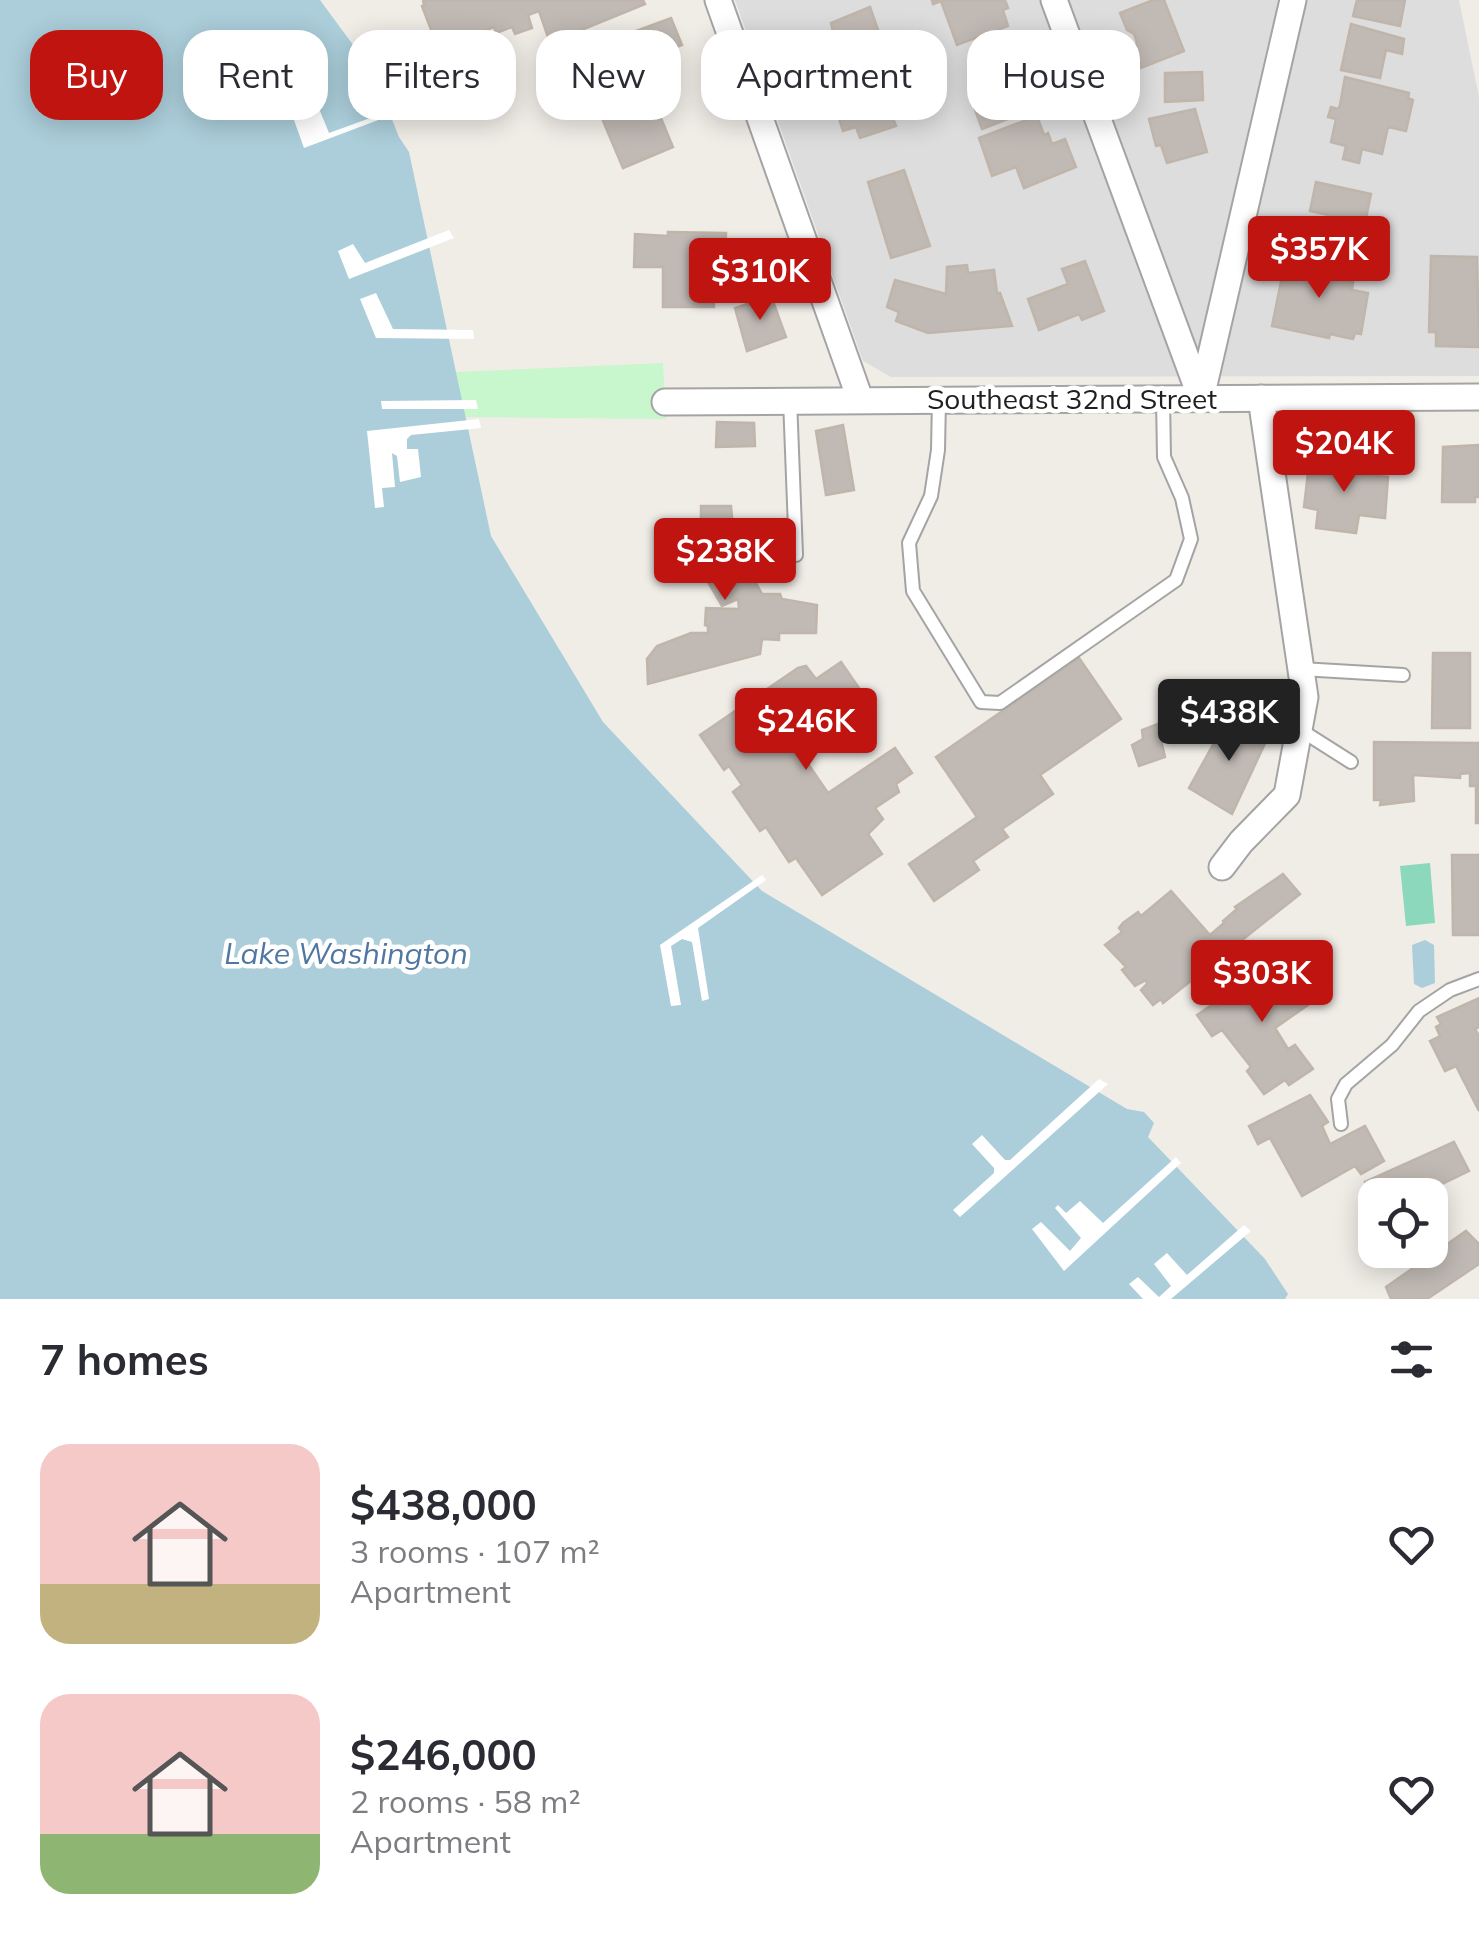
<!DOCTYPE html>
<meta charset="utf-8">
<style>
body{margin:0;font-family:Mulish,sans-serif;background:#f7f7f7;color:#2b2b33;height:100vh;display:flex;flex-direction:column;font-size:38px;white-space:nowrap}
*{box-sizing:border-box;margin:0}
p{font-size:32px;color:#7c7c81}
.icon{flex:none;width:55px;height:55px;fill:none;stroke:currentColor;stroke-width:2;stroke-linecap:round;stroke-linejoin:round}
.map{position:relative;height:1299px;overflow:hidden}
.sheet{display:flex;flex-direction:column;background:#fff;flex:1}
.sheet>*{flex:none}
.hud{position:absolute;left:30px;top:30px;width:1420px;height:90px;display:flex;gap:20px}
.buttons{position:absolute;left:1358px;top:1178px;display:grid;gap:20px}
.buttons a{display:grid;place-items:center;width:90px;height:90px;border-radius:20px;background:#fff;box-shadow:0 5px 25px #0003;font-size:50px}
.price{position:absolute;translate:-50% -85px;padding:0 22px;border-radius:10px;background:#c01410;color:#fff;font-size:32px;line-height:65px;filter:drop-shadow(0 2px 5px #0008)}
.price::after{content:'';position:absolute;left:50%;top:60px;width:30px;height:22px;margin-left:-15px;background:inherit;clip-path:polygon(0 0,100% 0,50% 100%)}
.price.selected{background:#222;color:#fff}
ul{padding:0;list-style:none}
li{display:flex;align-items:center;gap:30px;height:250px;padding:0 40px}
li span{display:grid;place-items:center;flex:none;width:280px;height:200px;border-radius:30px;color:#555}
li>.icon{margin-inline-start:auto}
span .icon{width:120px;height:120px;fill:#fffc;stroke-width:1}
li b{font-size:42px}
h2{display:flex;justify-content:space-between;align-items:center;height:120px;padding:0 40px;font-size:42px}
.tag{padding:0 35px;border-radius:30px;background:#fff;box-shadow:0 5px 25px #0003;font-size:35px;line-height:90px}
.tag.selected{background:#c01410;color:#fff}
.map>svg:first-child{display:block}
</style>
<div class="map">
<svg width="1479" height="1299" viewBox="0 0 1479 1299">
<rect width="100%" height="100%" fill="#f0ede7"/>
<path fill="#dedddd" d="M 735,0 L 1459,0 L 1479,97 L 1479,376 L 891,377 L 863,361 Z"/>
<path fill="#c8f6cd" d="M 663,363 L 666,419 L 465,417 L 456,372 Z"/>
<path fill="#8bd8bc" d="M 1430,863 L 1435,923 L 1406,926 L 1400,866 Z"/>
<g fill="#abceda">
<path d="M 0,0 L 320,0 L 373,72 L 399,137 L 409,152 L 491,536 L 603,722 L 762,891 L 1127,1109 L 1144,1112 L 1154,1123 L 1148,1137 L 1265,1259 L 1288,1294 L 1285,1299 L 0,1299 Z"/>
<path d="M 1425,940 L 1434,945 L 1435,983 L 1422,988 L 1414,984 L 1412,945 Z"/>
</g>
<g fill="#fff">
<path d="M 318,106 L 329,133 L 395,109 L 397,113 L 304,148 L 294,120 L 296,114 Z"/>
<path d="M 449,230 L 454,238 L 349,279 L 338,251 L 353,244 L 365,263 Z"/>
<path d="M 376,293 L 393,329 L 473,330 L 474,339 L 376,338 L 360,299 Z"/>
<path d="M 476,400 L 478,409 L 382,409 L 381,401 Z"/>
<path d="M 479,419 L 481,428 L 411,435 L 407,439 L 407,449 L 418,449 L 421,477 L 400,482 L 397,456 L 392,453 L 395,487 L 382,488 L 384,507 L 375,508 L 367,431 Z"/>
<path d="M 762,875 L 766,880 L 698,928 L 709,999 L 702,1001 L 692,942 L 682,939 L 671,946 L 681,1005 L 671,1006 L 660,945 Z"/>
<path d="M 1099,1079 L 1108,1084 L 960,1217 L 953,1210 L 994,1173 L 994,1168 L 972,1144 L 982,1135 L 1005,1160 L 1010,1160 Z"/>
<path d="M 1176,1157 L 1181,1163 L 1064,1271 L 1032,1229 L 1041,1222 L 1070,1251 L 1081,1238 L 1055,1208 L 1058,1205 L 1066,1213 L 1080,1201 L 1103,1223 Z"/>
<path d="M 1244,1225 L 1251,1231 L 1171,1299 L 1143,1299 L 1129,1284 L 1138,1277 L 1159,1297 L 1171,1286 L 1154,1264 L 1167,1253 L 1187,1275 Z"/>
</g>
<g fill="#c0b9b4" stroke="#c0b5aa" stroke-width="2.5">
<path d="M 423,0 L 643,0 L 645,4 L 564,37 L 562,31 L 548,37 L 539,11 L 528,15 L 532,28 L 515,34 L 512,27 L 496,33 L 494,27 L 438,48 L 422,6 L 424,5 Z"/>
<path d="M 932,0 L 1005,0 L 1008,8 L 1003,10 L 1008,26 L 957,45 L 941,1 L 933,4 Z"/>
<path d="M 1153,0 L 1164,0 L 1184,51 L 1141,68 L 1134,50 L 1137,42 L 1134,34 L 1127,30 L 1120,13 Z"/>
<path d="M 1357,0 L 1405,0 L 1400,26 L 1353,16 Z"/>
<path d="M 870,7 L 885,50 L 816,74 L 804,39 L 833,32 L 831,23 Z"/>
<path d="M 671,18 L 682,45 L 648,57 L 636,31 Z"/>
<path d="M 1351,24 L 1404,39 L 1402,54 L 1386,50 L 1380,78 L 1341,70 Z"/>
<path d="M 1016,49 L 1038,107 L 982,129 L 974,107 L 990,100 L 977,64 Z"/>
<path d="M 886,62 L 904,108 L 891,113 L 896,126 L 860,138 L 856,127 L 843,131 L 827,82 Z"/>
<path d="M 638,63 L 673,147 L 623,168 L 590,90 L 606,83 L 602,73 Z"/>
<path d="M 1202,72 L 1203,100 L 1165,102 L 1165,73 Z"/>
<path d="M 1345,77 L 1409,93 L 1408,98 L 1413,100 L 1406,131 L 1388,127 L 1382,154 L 1362,149 L 1359,163 L 1343,159 L 1346,146 L 1331,142 L 1336,119 L 1328,117 L 1331,107 L 1338,109 L 1340,105 Z"/>
<path d="M 1195,109 L 1207,152 L 1167,163 L 1161,145 L 1156,146 L 1149,119 Z"/>
<path d="M 1037,116 L 1044,135 L 1048,133 L 1052,144 L 1065,139 L 1076,167 L 1024,188 L 1016,167 L 992,176 L 979,138 Z"/>
<path d="M 904,170 L 930,246 L 891,258 L 868,182 Z"/>
<path d="M 1316,182 L 1371,194 L 1357,261 L 1322,253 L 1329,215 L 1310,211 Z"/>
<path d="M 668,232 L 726,233 L 725,257 L 714,257 L 714,262 L 728,263 L 728,289 L 713,289 L 714,307 L 663,307 L 663,267 L 634,267 L 635,234 L 668,236 Z"/>
<path d="M 1431,256 L 1477,257 L 1479,347 L 1436,346 L 1436,332 L 1429,332 Z"/>
<path d="M 1286,257 L 1342,267 L 1340,279 L 1353,282 L 1352,290 L 1368,293 L 1361,334 L 1355,333 L 1353,339 L 1330,334 L 1329,338 L 1272,326 Z"/>
<path d="M 1085,261 L 1104,311 L 1082,320 L 1079,314 L 1039,330 L 1028,299 L 1068,284 L 1062,269 Z"/>
<path d="M 967,265 L 968,273 L 994,270 L 997,293 L 1000,293 L 1012,326 L 928,333 L 896,321 L 899,312 L 887,307 L 895,280 L 946,294 L 947,267 Z"/>
<path d="M 771,296 L 786,337 L 747,351 L 735,308 Z"/>
<path d="M 717,422 L 754,423 L 755,446 L 716,447 Z"/>
<path d="M 843,425 L 854,490 L 826,495 L 816,431 Z"/>
<path d="M 1479,445 L 1479,497 L 1475,497 L 1475,502 L 1442,502 L 1443,447 Z"/>
<path d="M 1325,461 L 1365,466 L 1364,475 L 1388,477 L 1385,518 L 1359,515 L 1356,533 L 1316,528 L 1318,510 L 1304,507 L 1309,464 L 1324,467 Z"/>
<path d="M 701,506 L 731,506 L 733,528 L 744,529 L 745,563 L 762,594 L 780,594 L 782,599 L 817,605 L 816,633 L 779,633 L 779,640 L 762,639 L 760,654 L 648,684 L 647,659 L 657,646 L 691,633 L 708,633 L 708,626 L 705,625 L 706,608 L 739,609 L 738,599 L 722,606 L 704,575 L 664,573 L 666,540 L 701,540 Z"/>
<path d="M 1433,653 L 1470,653 L 1470,728 L 1432,728 Z"/>
<path d="M 1079,658 L 1121,719 L 1040,775 L 1053,794 L 1002,829 L 1008,837 L 973,861 L 979,870 L 934,901 L 909,864 L 977,817 L 936,757 Z"/>
<path d="M 841,662 L 872,707 L 802,755 L 828,793 L 895,748 L 912,773 L 896,784 L 899,792 L 875,808 L 883,819 L 868,834 L 882,854 L 822,895 L 796,858 L 789,862 L 766,827 L 760,831 L 733,792 L 742,785 L 729,766 L 724,770 L 700,735 L 798,668 L 806,666 L 816,679 Z"/>
<path d="M 1200,683 L 1213,695 L 1189,718 L 1192,728 L 1161,740 L 1165,757 L 1139,766 L 1132,745 L 1143,739 L 1142,730 L 1166,721 L 1165,715 Z"/>
<path d="M 1230,714 L 1268,737 L 1232,814 L 1189,788 Z"/>
<path d="M 1374,742 L 1479,743 L 1479,823 L 1476,823 L 1476,786 L 1470,786 L 1470,773 L 1460,774 L 1460,778 L 1413,775 L 1414,801 L 1380,805 L 1381,800 L 1374,800 Z"/>
<path d="M 1452,855 L 1479,855 L 1479,935 L 1453,935 Z"/>
<path d="M 1283,874 L 1300,894 L 1163,1003 L 1161,999 L 1153,1005 L 1141,990 L 1147,984 L 1146,980 L 1135,986 L 1122,970 L 1126,967 L 1105,945 L 1122,932 L 1119,928 L 1123,923 L 1138,912 L 1141,916 L 1171,891 L 1210,935 L 1224,923 L 1223,921 L 1237,909 L 1235,907 Z"/>
<path d="M 1273,956 L 1308,1005 L 1275,1028 L 1288,1049 L 1295,1045 L 1313,1069 L 1289,1085 L 1285,1080 L 1264,1094 L 1247,1071 L 1251,1067 L 1222,1030 L 1212,1036 L 1197,1015 L 1213,1004 L 1217,1007 L 1238,992 L 1233,985 Z"/>
<path d="M 1479,998 L 1479,1027 L 1475,1029 L 1479,1036 L 1479,1111 L 1456,1066 L 1445,1071 L 1430,1041 L 1440,1036 L 1436,1027 L 1441,1024 L 1437,1017 Z"/>
<path d="M 1310,1095 L 1328,1122 L 1322,1126 L 1330,1144 L 1365,1126 L 1384,1161 L 1361,1174 L 1355,1166 L 1302,1196 L 1270,1138 L 1258,1144 L 1249,1126 Z"/>
<path d="M 1454,1142 L 1469,1171 L 1436,1187 L 1441,1197 L 1430,1203 L 1430,1195 L 1375,1195 L 1374,1205 L 1365,1182 Z"/>
<path d="M 1466,1231 L 1479,1244 L 1479,1264 L 1427,1299 L 1391,1299 L 1386,1287 Z"/>
</g>
<g fill="none" stroke-linecap="round" stroke-linejoin="round">
<g stroke="#a4a4a4" stroke-width="16">
<g id="service">
<path d="M 790,399 L 796,555"/>
<path d="M 939,399 L 938,450 L 931,496 L 909,543 L 913,591 L 981,702 L 1000,703 L 1176,580 L 1191,539 L 1182,498 L 1164,457 L 1163,398"/>
<path d="M 1301,669 L 1403,675"/>
<path d="M 1299,729 L 1351,762"/>
<path d="M 1341,1124 L 1338,1099 L 1346,1084 L 1392,1045 L 1419,1011 L 1450,990 L 1479,979"/>
</g>
</g>
<g stroke="#a4a4a4" stroke-width="29">
<g id="minor">
<path d="M 718,0 L 860,399"/>
<path d="M 1054,0 L 1201,398"/>
<path d="M 1201,398 L 1293,0"/>
<path d="M 665,402 L 1479,397"/>
<path d="M 1222,867 L 1241,842 L 1287,795 L 1305,697 L 1261,398"/>
</g>
</g>
<use href="#service" stroke="#fff" stroke-width="12"/>
<use href="#minor" stroke="#fff" stroke-width="25"/>
</g>
<g text-anchor="middle" dominant-baseline="central" stroke-width="9" stroke-linejoin="round" paint-order="stroke">
<g font-size="28" fill="#202020" stroke="#fff">
<text x="1072" y="398">Southeast 32nd Street</text>
</g>
<g font-size="30" font-style="italic" fill="#5077a1" stroke="#fff">
<text x="346" y="953">Lake Washington</text>
</g>
</g>
</svg>
<div class="buttons">
<a><svg class="icon" aria-label="locate" viewBox="0 0 24 24"><circle cx="12" cy="12" r="6"/><path d="M12 2v4M12 18v4M2 12h4M18 12h4"/></svg></a>
</div>
<b class="price" style="left:1319px;top:301px">$357K</b>
<b class="price" style="left:760px;top:323px">$310K</b>
<b class="price" style="left:1344px;top:495px">$204K</b>
<b class="price" style="left:725px;top:603px">$238K</b>
<b class="price selected" style="left:1229px;top:764px">$438K</b>
<b class="price" style="left:806px;top:773px">$246K</b>
<b class="price" style="left:1262px;top:1025px">$303K</b>
<div class="hud">
<a class="tag selected">Buy</a>
<a class="tag">Rent</a>
<a class="tag">Filters</a>
<a class="tag">New</a>
<a class="tag">Apartment</a>
<a class="tag">House</a>
</div>
</div>
<section class="sheet">
<h2>7 homes<svg class="icon" aria-label="filters" viewBox="0 0 24 24"><path d="M4 7h16M4 17h16"/><circle cx="9" cy="7" r="2"/><circle cx="15" cy="17" r="2"/></svg></h2>
<ul>
<li><span style="background:linear-gradient(#f6c9c9 70%,#c2b280 0)"><svg class="icon" aria-label="home" viewBox="0 0 24 24"><path d="M3 11l9-7 9 7M6 9v11h12V9"/></svg></span><div><b>$438,000</b><p>3 rooms · 107 m²</p><p>Apartment</p></div><svg class="icon" aria-label="heart" viewBox="0 0 24 24"><path d="M12 20l-8-8c-3-5 5-10 8-4 3-6 11-1 8 4z"/></svg></li>
<li><span style="background:linear-gradient(#f6c9c9 70%,#8fb573 0)"><svg class="icon" aria-label="home" viewBox="0 0 24 24"><path d="M3 11l9-7 9 7M6 9v11h12V9"/></svg></span><div><b>$246,000</b><p>2 rooms · 58 m²</p><p>Apartment</p></div><svg class="icon" aria-label="heart" viewBox="0 0 24 24"><path d="M12 20l-8-8c-3-5 5-10 8-4 3-6 11-1 8 4z"/></svg></li>
</ul>
</section>
